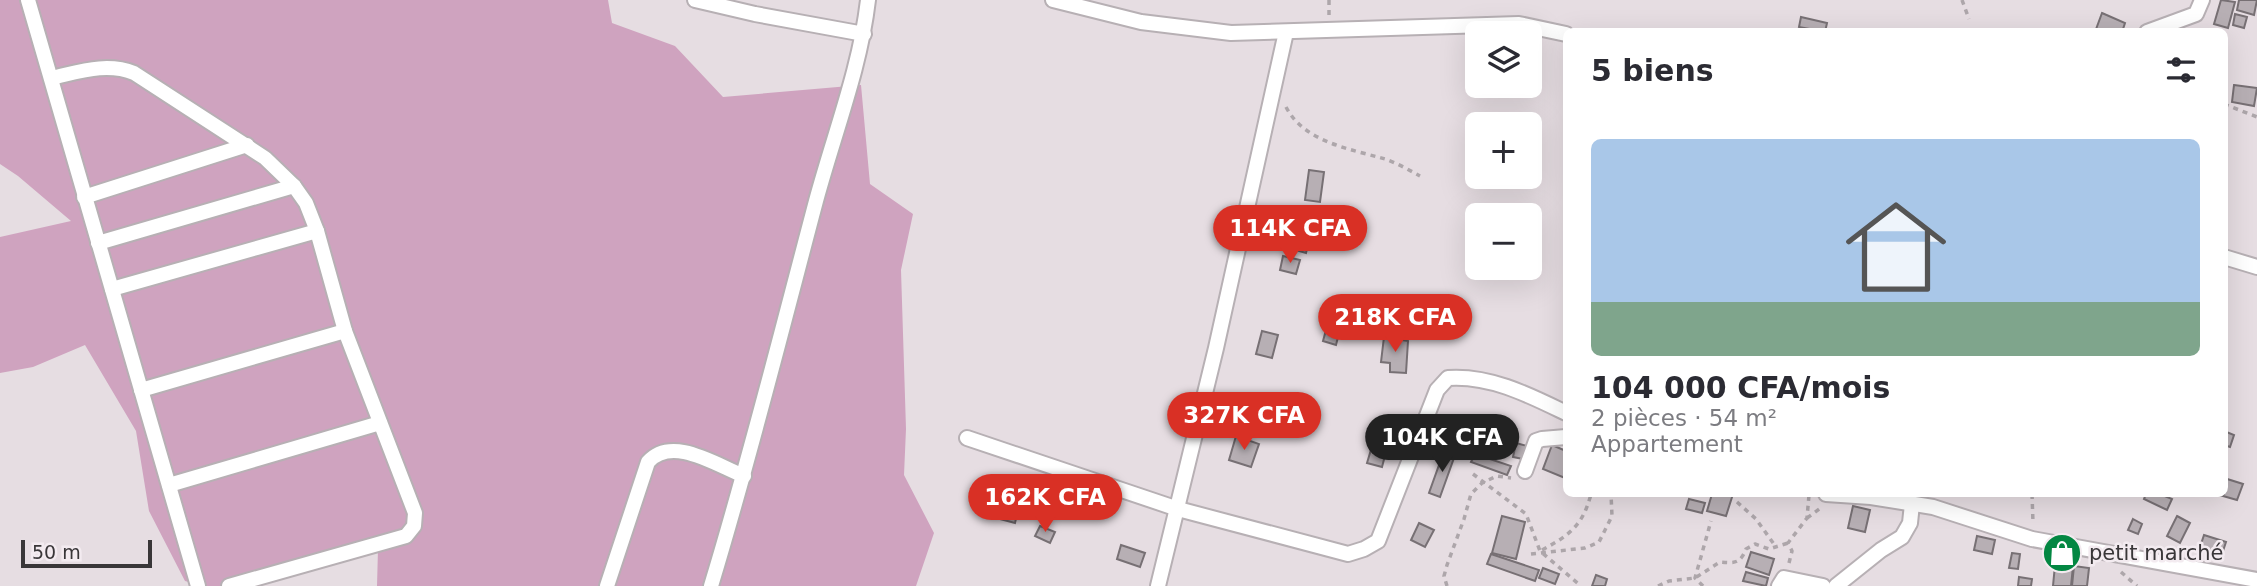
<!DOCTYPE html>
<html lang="fr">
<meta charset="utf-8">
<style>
body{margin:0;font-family:"DejaVu Sans",sans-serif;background:#f2f2f3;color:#2b2b33;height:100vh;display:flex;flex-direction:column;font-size:26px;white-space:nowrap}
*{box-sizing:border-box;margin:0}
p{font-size:23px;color:#7c7c81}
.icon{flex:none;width:38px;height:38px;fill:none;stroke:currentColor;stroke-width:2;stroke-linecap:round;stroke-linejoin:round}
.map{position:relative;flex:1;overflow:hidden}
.sheet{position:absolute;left:1563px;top:28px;width:665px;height:469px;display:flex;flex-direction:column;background:#fff;border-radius:10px;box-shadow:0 7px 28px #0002}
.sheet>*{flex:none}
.buttons{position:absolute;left:1465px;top:21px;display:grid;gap:14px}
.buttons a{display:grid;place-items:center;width:77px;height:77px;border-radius:10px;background:#fff;box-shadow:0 7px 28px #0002;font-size:35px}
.scale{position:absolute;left:21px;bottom:18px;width:131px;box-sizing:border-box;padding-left:7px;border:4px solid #393638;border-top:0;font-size:19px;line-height:24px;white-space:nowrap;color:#393638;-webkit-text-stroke:5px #f3ebf0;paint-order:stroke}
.price{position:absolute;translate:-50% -60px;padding:0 16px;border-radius:24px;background:#d93025;color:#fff;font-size:23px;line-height:46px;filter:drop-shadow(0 2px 4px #0008)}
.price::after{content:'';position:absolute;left:50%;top:42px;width:21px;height:16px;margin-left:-10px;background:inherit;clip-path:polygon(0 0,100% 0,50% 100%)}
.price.selected{background:#222;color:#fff}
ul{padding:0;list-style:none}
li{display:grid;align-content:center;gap:14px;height:371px;padding:0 28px}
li+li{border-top:2px solid #e1e1e2}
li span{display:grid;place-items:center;height:217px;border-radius:10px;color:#555}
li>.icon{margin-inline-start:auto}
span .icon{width:126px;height:126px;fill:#fffc;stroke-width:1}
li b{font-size:30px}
h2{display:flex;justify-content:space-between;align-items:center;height:84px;padding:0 28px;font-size:30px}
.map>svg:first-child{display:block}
</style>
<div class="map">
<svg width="2257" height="586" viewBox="0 0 2257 586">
<rect width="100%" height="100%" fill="#e6dde2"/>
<path fill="#cfa3bf" d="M 0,0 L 608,0 L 612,23 L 675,46 L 723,97 L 861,85 L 870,184 L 913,214 L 901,270 L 906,429 L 904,475 L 934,533 L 916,586 L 377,586 L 378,549 L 246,586 L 203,586 L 185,581 L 149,511 L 136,431 L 85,345 L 33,367 L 0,373 L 0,237 L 71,221 L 18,176 L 0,164 Z"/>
<g fill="#b7afb4" stroke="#777074" stroke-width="2">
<path d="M 2221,0 L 2235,2 L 2228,28 L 2214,24 Z"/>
<path d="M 2239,0 L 2257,0 L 2254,15 L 2237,10 Z"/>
<path d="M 2102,13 L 2125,23 L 2122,32 L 2095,32 Z"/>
<path d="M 2235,14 L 2247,17 L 2244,28 L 2233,25 Z"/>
<path d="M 1801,17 L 1827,23 L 1825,32 L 1799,27 Z"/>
<path d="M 2234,85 L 2257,88 L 2254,106 L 2232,102 Z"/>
<path d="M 1309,170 L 1324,172 L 1320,202 L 1305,200 Z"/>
<path d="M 1293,232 L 1310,236 L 1306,253 L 1289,248 Z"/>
<path d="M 1283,256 L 1300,260 L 1296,274 L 1280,270 Z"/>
<path d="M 1417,296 L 1430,298 L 1426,317 L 1414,315 Z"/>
<path d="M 1349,300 L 1364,301 L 1362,321 L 1347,319 Z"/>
<path d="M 1326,330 L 1339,333 L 1336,345 L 1323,341 Z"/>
<path d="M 1262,331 L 1278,335 L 1272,358 L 1256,354 Z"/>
<path d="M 1384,337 L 1408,341 L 1406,373 L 1390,372 L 1390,363 L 1381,362 Z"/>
<path d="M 2224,431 L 2234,435 L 2230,447 L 2224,445 Z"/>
<path d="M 1236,436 L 1259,444 L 1251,467 L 1229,460 Z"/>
<path d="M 1373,443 L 1387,448 L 1382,467 L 1367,463 Z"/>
<path d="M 1516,443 L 1527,446 L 1523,459 L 1513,457 Z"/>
<path d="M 1552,445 L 1566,451 L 1565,478 L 1543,469 Z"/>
<path d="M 1444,451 L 1455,455 L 1440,497 L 1429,493 Z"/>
<path d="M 1475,454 L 1511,466 L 1507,475 L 1471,462 Z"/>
<path d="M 2224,478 L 2243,484 L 2237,500 L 2216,494 L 2224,494 Z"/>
<path d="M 1712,494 L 1733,494 L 1726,516 L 1707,511 Z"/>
<path d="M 2146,494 L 2160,494 L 2172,499 L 2167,510 L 2144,499 Z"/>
<path d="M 1005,497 L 1020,501 L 1015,523 L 1000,519 Z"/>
<path d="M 1689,499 L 1705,503 L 1702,513 L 1686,509 Z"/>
<path d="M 1071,504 L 1072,515 L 1060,517 L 1059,505 Z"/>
<path d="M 1853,506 L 1870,510 L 1865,532 L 1848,528 Z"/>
<path d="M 1502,516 L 1525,522 L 1516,559 L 1492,553 Z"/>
<path d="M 2177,516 L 2190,523 L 2180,543 L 2167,536 Z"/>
<path d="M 2133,519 L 2142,524 L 2138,534 L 2128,530 Z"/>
<path d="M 1419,523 L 1434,530 L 1425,547 L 1411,540 Z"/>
<path d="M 1040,526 L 1055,532 L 1050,543 L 1035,536 Z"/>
<path d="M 2204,535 L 2226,542 L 2222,554 L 2200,547 Z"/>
<path d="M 1977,536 L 1995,540 L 1992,554 L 1974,550 Z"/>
<path d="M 1121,545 L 1145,553 L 1140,567 L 1117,559 Z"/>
<path d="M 1751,552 L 1774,559 L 1769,575 L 1746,567 Z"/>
<path d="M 2012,553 L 2020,554 L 2018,569 L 2009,568 Z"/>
<path d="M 1491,554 L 1539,570 L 1535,581 L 1487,564 Z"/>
<path d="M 2055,565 L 2073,566 L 2071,586 L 2053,586 Z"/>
<path d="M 2074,566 L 2089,568 L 2087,586 L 2072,586 Z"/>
<path d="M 1543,568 L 1559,574 L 1555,584 L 1539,578 Z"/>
<path d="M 1746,572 L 1768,578 L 1766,586 L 1743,581 Z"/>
<path d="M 1596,575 L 1607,579 L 1605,586 L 1592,586 Z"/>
<path d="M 2019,577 L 2032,579 L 2031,586 L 2018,586 Z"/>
</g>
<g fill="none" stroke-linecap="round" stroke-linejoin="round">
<g stroke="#b7b0b4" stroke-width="18">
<g id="street">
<path d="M 28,0 L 198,586"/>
<path d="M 695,0 L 755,14 L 864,34"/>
<path d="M 1053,0 L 1141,22 L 1231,33 L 1519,24 L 1566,34"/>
<path d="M 2147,32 L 2196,14 L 2202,0"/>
<path d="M 51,78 C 79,72 106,62 134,73 L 265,158 L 294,186 L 306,203 L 317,231 L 345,331 L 415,513 L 414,526 L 406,536 L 229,586"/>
<path d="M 84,197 L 247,145"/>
<path d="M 98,243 L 294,186"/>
<path d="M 2224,257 L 2257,267"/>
<path d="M 112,289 L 317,231"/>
<path d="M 141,390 L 345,331"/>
<path d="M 967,438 L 1178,509 L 1348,554 L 1364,549 L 1378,541 L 1437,390 L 1448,378 C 1490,375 1529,395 1566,413"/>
<path d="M 1525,471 L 1536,441 L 1542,439 L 1566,437"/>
<path d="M 169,485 L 380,423"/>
<path d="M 1826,494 L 1871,497 L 1933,507 L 2032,539 L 2257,580"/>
<path d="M 607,586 L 648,462 C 672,435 716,465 744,476"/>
<path d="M 711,586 C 750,458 782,329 816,201 C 834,134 860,69 868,0"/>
<path d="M 1158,586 L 1216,348 L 1286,32"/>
<path d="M 1779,586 L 1784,578 L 1823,586"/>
<path d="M 1836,586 L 1881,550 L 1902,537 L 1910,523 L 1912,504"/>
</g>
</g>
<g stroke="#ada6aa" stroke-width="3.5" stroke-dasharray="5 5" stroke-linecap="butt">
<path d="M 1962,0 L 1969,19"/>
<path d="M 1329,15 L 1329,0"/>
<path d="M 2224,104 L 2257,117"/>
<path d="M 1286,107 C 1304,142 1350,149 1385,159 C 1397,163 1409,170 1420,176"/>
<path d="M 1473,474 L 1526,514 L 1540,551 L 1581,586"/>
<path d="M 2032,494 L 2033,523"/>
<path d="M 1737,502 L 1756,519 L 1776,547"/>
<path d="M 1807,518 L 1822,507"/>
<path d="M 1542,550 C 1570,535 1583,525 1591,494"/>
<path d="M 1531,554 L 1585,548 L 1599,542 L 1612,516 L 1611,494"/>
<path d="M 1789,563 L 1792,551 L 1788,543 L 1807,518 L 1809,495"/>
<path d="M 2121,572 L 2137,586"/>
<path d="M 1447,586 L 1444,576 L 1447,565 L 1464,519 L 1471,494 L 1482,483 L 1497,476 L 1511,478"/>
<path d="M 1658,586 L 1669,581 L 1695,578 L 1720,562 C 1735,563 1740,564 1746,549 L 1755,544 L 1769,549 L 1788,543"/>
<path d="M 1703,586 L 1695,578 L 1711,521"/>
</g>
<use href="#street" stroke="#fff" stroke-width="14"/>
</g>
<defs>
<g id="shop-disc" transform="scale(2.0125)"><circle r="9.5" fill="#038742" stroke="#f3ebf0"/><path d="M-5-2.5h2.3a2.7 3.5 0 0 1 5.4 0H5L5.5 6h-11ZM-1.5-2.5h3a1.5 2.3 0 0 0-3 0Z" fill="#fff"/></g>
</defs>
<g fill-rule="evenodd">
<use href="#shop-disc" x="2062" y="553"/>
</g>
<g text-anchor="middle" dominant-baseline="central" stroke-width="5" stroke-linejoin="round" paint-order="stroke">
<g font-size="21" fill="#393638" stroke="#f3ebf0" text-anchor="start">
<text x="2089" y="553">petit marché</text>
</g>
</g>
</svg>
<div class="buttons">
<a><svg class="icon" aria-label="layers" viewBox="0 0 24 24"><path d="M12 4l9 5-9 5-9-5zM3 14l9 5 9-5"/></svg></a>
<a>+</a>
<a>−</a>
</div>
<div class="scale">50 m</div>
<b class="price" style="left:1290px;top:265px">114K CFA</b>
<b class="price" style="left:1395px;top:354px">218K CFA</b>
<b class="price" style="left:1244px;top:452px">327K CFA</b>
<b class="price selected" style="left:1442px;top:474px">104K CFA</b>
<b class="price" style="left:1045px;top:534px">162K CFA</b>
<section class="sheet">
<h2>5 biens<svg class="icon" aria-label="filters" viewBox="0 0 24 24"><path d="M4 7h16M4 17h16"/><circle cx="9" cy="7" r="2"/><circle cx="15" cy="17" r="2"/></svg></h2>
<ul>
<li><span style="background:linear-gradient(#a9c7e8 75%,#7fa58c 0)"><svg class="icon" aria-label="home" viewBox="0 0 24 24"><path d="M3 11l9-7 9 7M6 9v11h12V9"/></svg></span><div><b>104 000 CFA/mois</b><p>2 pièces · 54 m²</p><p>Appartement</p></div></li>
</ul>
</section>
</div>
